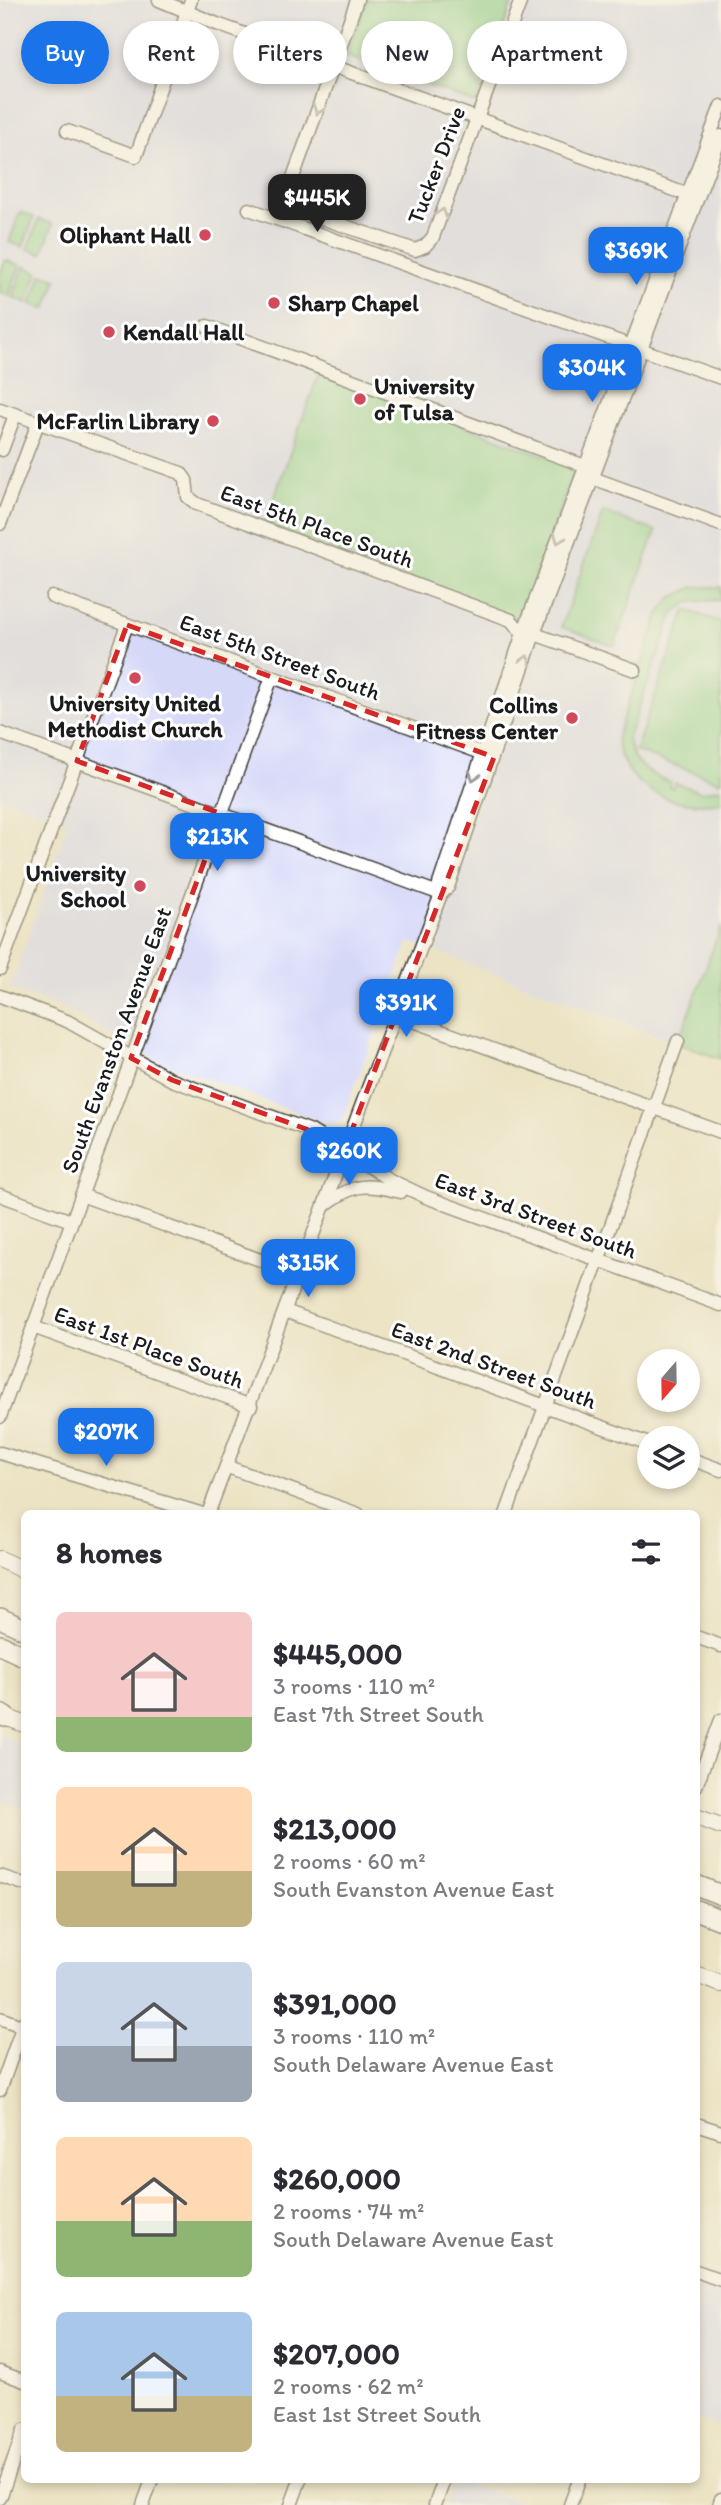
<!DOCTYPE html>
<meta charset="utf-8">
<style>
body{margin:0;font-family:Itim,sans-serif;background:#f2f2f3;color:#2b2b33;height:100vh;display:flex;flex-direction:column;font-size:26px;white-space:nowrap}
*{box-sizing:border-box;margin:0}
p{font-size:23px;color:#7c7c81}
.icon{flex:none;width:38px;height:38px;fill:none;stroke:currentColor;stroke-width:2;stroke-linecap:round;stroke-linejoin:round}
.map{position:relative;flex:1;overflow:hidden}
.panel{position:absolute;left:21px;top:1510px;width:679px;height:973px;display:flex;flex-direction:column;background:#fff;border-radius:10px;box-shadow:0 4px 10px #0003}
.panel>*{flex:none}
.hud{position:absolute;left:21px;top:21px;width:679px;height:63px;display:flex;gap:14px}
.needle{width:46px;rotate:200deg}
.buttons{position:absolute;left:637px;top:1349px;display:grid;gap:14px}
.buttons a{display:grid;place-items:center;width:63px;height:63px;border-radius:50%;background:#fff;box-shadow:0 4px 10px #0003;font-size:35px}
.price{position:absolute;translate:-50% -60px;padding:0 16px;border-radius:14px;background:#1a73e8;color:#fff;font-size:23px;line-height:46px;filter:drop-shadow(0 2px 4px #0008)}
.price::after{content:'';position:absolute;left:50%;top:42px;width:21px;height:16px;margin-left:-10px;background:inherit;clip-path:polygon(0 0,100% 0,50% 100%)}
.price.current{background:#222;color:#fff}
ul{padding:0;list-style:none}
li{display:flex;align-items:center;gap:21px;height:175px;padding:0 35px}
li span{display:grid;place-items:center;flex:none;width:196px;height:140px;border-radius:10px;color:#555}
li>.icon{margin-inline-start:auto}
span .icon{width:84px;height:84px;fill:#fffc;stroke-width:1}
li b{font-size:30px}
h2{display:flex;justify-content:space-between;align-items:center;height:84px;padding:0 35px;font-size:30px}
.tag{padding:0 24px;border-radius:32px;background:#fff;box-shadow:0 4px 10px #0003;font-size:24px;line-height:63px}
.tag.current{background:#1a73e8;color:#fff}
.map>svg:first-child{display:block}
</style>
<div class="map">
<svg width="721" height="2505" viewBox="0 0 721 2505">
<rect width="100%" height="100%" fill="#fff"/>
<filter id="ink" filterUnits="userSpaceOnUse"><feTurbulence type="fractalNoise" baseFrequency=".0143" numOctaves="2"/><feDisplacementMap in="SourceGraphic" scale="14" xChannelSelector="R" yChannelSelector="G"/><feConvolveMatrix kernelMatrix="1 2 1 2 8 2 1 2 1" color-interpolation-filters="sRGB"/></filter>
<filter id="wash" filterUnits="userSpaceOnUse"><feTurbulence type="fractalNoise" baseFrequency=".00686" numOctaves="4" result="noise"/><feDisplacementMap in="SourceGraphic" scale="28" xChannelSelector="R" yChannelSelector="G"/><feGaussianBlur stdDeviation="1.57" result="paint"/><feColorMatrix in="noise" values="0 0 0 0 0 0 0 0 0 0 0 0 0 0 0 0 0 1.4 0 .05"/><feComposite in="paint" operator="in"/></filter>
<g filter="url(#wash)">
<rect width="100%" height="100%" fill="#ece3c4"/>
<g fill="#d6d8f8">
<path d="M 0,0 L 721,0 L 721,926 L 683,1030 L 671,1034 L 668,1040 L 409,941 L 342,1119 L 330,1125 L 149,1057 L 66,1009 L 10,989 L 68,822 L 0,797 Z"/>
<path d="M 0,1733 L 24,1745 L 24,1810 L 0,1801 Z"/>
<path d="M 696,2284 L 721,2293 L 721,2427 L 697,2418 Z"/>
<path d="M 454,2480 L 456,2480 L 528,2505 L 445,2505 Z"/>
</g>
<g fill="#84d08f" stroke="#507656" stroke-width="2">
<path d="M 367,0 L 513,0 L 476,103 L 346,56 Z"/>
<path d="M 20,212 L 34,217 L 23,247 L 9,242 Z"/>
<path d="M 39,219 L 53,224 L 42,254 L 28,249 Z"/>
<path d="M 5,260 L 20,265 L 9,296 L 0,292 L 0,275 Z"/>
<path d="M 24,266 L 38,272 L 27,303 L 13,297 Z"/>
<path d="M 42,274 L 57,279 L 46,309 L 31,304 Z"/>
<path d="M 319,373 L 576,467 L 519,619 L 264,525 Z"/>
<path d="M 603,512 L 656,531 L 614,646 L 561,627 Z"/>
<path d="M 694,587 L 721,587 L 721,600 L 689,602 L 673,614 L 628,738 C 632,765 647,773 670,782 L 669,787 L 673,788 L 675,783 L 702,792 L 721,788 L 721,802 C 674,811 623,788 616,738 L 659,614 L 671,598 Z"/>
<path d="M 686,610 L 721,622 L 721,782 L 635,751 Z"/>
<path d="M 721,926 L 721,1059 L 668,1040 L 671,1035 L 683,1030 Z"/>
</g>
<path fill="#58abd3" stroke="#3a6478" stroke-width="2" d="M 399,41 L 442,57 L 435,76 L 392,60 Z"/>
</g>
<g filter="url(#ink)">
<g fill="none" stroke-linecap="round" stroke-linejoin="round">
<g stroke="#3b3a35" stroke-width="15">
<g id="minor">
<path d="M 159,0 L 217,24 L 694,197"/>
<path d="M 357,0 L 291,183 C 292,199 297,205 310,214 L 415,250 L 425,246 L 433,237 L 521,0"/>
<path d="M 67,131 L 136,156 L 191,0"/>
<path d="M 249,209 L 721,378"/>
<path d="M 207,326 L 582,465"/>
<path d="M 0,409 L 181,473 L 186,480 L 188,497 L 197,504 L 511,620 L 518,628 L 635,670"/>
<path d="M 2,450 L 15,415"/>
<path d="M 590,477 L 721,525"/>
<path d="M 0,524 L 38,423"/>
<path d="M 52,597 L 487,755"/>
<path d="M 0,733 L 441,894"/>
<path d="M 441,894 L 439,884 L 524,630 L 721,106"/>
<path d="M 0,969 L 127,625"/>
<path d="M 0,996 L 67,1021 L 172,1080 L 311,1131 L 390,1180 L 426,1197 L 721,1305"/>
<path d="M 397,1015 L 721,1132"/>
<path d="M 0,1195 L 71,1221"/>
<path d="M 81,1195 L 299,1274"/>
<path d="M 325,1205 C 355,1182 366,1184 401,1192"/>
<path d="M 285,1311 L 649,1444"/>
<path d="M 33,1327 L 251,1406"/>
<path d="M 0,1417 L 272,677"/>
<path d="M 0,1453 L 203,1514"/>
<path d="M 688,1458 L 721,1470"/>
<path d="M 228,1467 L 358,1514"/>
<path d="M 208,1514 L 441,894 L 448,887 L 534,634 L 721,136"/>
<path d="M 506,1514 L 678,1041"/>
<path d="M 696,1637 L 721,1646"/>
<path d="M 696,1786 L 721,1720"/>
<path d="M 0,1876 L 24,1884"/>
<path d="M 0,2018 L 24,2027"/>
<path d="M 0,2090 L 24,2022"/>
<path d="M 696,2124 L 721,2132"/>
<path d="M 696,2271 L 721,2280"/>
<path d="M 0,2372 L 24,2381"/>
<path d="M 0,2498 L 24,2430"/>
<path d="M 143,2505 L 152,2480"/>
<path d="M 291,2505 L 300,2480"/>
<path d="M 435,2505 L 444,2480"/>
<path d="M 570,2505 L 579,2480"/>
<path d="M 719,2505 L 721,2499"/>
</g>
</g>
<g stroke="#3b3a35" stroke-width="18">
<g id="major">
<path d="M 0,1559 L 24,1571"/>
<path d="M 0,1715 L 24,1724"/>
<path d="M 696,1817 L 721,1826"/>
<path d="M 696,1975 L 721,1984"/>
</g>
</g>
<g stroke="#3b3a35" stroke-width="22">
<g id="highway">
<path d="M 0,1618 L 24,1629"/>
<path d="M 0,1645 L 24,1656"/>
<path d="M 0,1714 L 5,1717"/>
<path d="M 696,1885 L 721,1895"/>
<path d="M 696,1910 L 721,1920"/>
</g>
</g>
<use href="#minor" stroke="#fff" stroke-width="12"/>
<use href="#major" stroke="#fff" stroke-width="16"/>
<use href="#highway" stroke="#fff" stroke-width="19"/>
</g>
<defs><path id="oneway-chevron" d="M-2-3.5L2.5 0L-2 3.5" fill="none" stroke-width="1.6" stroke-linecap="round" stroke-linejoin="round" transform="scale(1.75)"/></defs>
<g stroke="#999">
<use href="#oneway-chevron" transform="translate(318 110) rotate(109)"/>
<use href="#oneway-chevron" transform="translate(442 213) rotate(-71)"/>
<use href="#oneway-chevron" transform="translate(559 539) rotate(111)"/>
<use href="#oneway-chevron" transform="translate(526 660) rotate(-72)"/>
<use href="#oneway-chevron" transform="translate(474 776) rotate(108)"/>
</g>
</g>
<path d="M0 0H721V2505H0ZM 127,625 L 494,757 L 344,1151 L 306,1129 L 172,1080 L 131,1058 L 222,814 L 77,761 Z" fill="#ece3c4" fill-opacity=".55" fill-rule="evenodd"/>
<path fill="none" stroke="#d62828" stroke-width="5" stroke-dasharray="14 9" stroke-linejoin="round" d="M 127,625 L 494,757 L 344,1151 L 306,1129 L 172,1080 L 131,1058 L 222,814 L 77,761 Z"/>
<g fill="#d1495b" stroke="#fff" stroke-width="2.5">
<circle cx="205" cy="235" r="7"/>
<circle cx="274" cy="303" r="7"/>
<circle cx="109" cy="332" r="7"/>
<circle cx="360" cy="399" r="7"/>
<circle cx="213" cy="421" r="7"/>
<circle cx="135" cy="678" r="7"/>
<circle cx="572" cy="718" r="7"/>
<circle cx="140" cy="886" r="7"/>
</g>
<g text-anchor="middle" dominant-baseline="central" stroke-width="6" stroke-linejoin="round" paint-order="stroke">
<g font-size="23" fill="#1c1c1c" stroke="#fff">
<text transform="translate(436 165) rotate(-69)">Tucker Drive</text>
<text transform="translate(317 526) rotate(20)">East 5th Place South</text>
<text transform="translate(280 657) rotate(20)">East 5th Street South</text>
<text transform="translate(116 1040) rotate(-70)">South Evanston Avenue East</text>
<text transform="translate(536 1215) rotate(20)">East 3rd Street South</text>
<text transform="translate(149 1347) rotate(20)">East 1st Place South</text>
<text transform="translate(494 1365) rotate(20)">East 2nd Street South</text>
</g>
<g font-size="23" font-weight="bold" fill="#1c1c1c" stroke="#fff" text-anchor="end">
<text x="191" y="235">Oliphant Hall</text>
<text x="288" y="303" text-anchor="start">Sharp Chapel</text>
<text x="123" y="332" text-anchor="start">Kendall Hall</text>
<text x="374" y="386" text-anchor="start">University<tspan x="374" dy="26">of Tulsa</tspan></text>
<text x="199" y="421">McFarlin Library</text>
<text x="135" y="703" text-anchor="middle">University United<tspan x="135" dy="26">Methodist Church</tspan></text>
<text x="558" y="705">Collins<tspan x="558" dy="26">Fitness Center</tspan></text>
<text x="126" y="873">University<tspan x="126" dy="26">School</tspan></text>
</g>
</g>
</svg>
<div class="buttons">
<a><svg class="needle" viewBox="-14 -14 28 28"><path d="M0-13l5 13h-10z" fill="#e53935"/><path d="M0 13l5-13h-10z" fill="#7c7c81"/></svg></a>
<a><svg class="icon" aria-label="layers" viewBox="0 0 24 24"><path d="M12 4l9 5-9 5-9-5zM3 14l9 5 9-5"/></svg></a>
</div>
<b class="price current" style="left:317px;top:234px">$445K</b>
<b class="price" style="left:636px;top:287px">$369K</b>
<b class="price" style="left:592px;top:404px">$304K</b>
<b class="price" style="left:217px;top:873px">$213K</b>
<b class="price" style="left:406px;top:1039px">$391K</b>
<b class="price" style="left:349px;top:1187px">$260K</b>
<b class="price" style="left:308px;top:1299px">$315K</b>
<b class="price" style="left:106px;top:1468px">$207K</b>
<div class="hud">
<a class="tag current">Buy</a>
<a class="tag">Rent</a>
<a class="tag">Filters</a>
<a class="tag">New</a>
<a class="tag">Apartment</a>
</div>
<section class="panel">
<h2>8 homes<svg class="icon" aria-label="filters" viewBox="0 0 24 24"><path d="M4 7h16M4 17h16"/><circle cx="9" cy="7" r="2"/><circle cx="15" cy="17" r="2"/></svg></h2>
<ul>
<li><span style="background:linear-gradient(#f6c9c9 75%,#8fb573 0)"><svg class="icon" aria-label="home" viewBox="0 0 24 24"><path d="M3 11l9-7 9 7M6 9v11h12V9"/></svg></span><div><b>$445,000</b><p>3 rooms · 110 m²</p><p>East 7th Street South</p></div></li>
<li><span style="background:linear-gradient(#ffd9b3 60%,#c2b280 0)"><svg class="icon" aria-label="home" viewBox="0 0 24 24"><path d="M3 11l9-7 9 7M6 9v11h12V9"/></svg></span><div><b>$213,000</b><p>2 rooms · 60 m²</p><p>South Evanston Avenue East</p></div></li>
<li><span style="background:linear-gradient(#c9d6e8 60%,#9aa5b1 0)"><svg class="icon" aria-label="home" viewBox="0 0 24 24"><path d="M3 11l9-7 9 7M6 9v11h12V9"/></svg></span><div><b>$391,000</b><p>3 rooms · 110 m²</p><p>South Delaware Avenue East</p></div></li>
<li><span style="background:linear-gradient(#ffd9b3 60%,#8fb573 0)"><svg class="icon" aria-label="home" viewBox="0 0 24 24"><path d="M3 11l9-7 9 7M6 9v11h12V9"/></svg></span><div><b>$260,000</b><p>2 rooms · 74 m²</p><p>South Delaware Avenue East</p></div></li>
<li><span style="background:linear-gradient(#a9c7e8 60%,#c2b280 0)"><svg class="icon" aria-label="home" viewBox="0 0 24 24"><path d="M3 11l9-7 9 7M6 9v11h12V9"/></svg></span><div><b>$207,000</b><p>2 rooms · 62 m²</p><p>East 1st Street South</p></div></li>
</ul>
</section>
</div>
